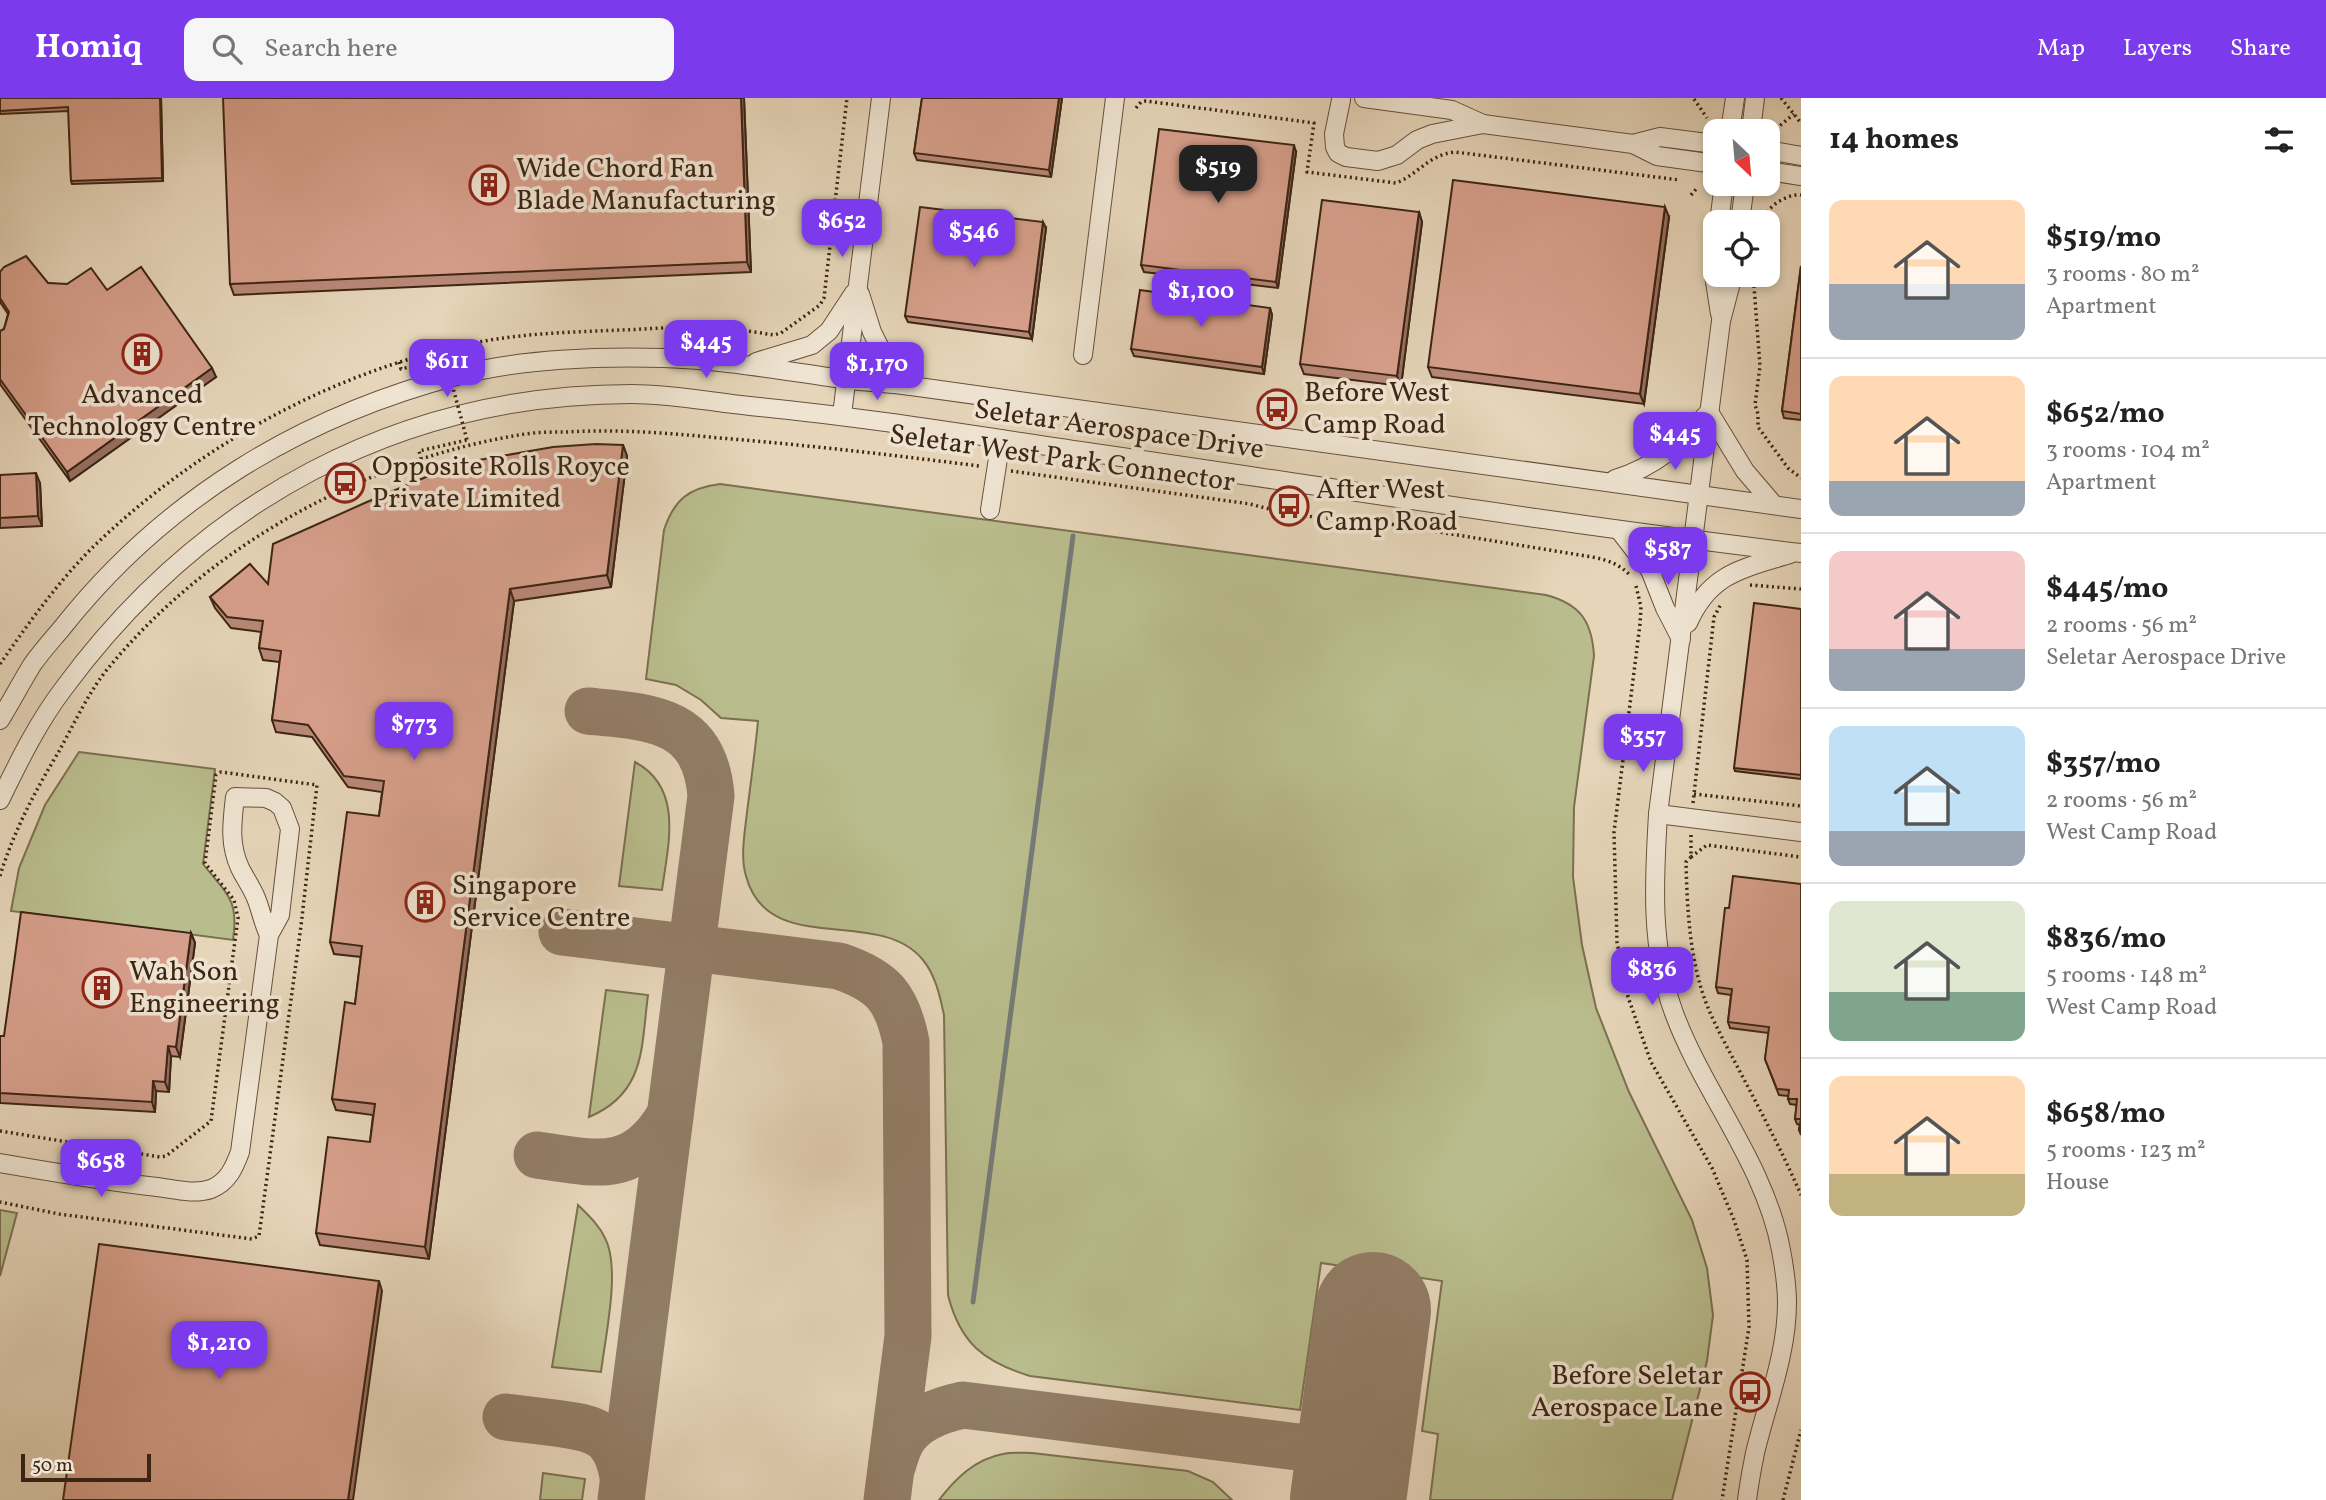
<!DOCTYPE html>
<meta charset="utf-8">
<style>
body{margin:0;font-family:Vollkorn,serif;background:#f6f6f6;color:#222;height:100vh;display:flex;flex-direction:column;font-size:26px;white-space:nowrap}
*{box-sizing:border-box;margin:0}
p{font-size:23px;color:#767676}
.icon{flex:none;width:38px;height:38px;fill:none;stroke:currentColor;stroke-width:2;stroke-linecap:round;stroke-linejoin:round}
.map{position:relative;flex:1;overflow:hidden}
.details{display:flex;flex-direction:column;background:#fff;width:525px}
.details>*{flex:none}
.needle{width:46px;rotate:154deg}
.fabs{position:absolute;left:1703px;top:21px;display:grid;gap:14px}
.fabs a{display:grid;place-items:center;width:77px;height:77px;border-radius:14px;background:#fff;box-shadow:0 4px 10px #0003;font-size:35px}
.scale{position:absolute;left:21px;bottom:18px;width:130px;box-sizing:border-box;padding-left:7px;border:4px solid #3d2514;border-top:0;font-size:19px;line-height:24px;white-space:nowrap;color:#3d2514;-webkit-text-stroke:5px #efe4d2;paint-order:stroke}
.price{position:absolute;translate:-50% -60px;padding:0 16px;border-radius:14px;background:#7c3aed;color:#fff;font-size:23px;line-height:46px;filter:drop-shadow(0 2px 4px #0008)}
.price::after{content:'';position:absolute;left:50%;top:42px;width:21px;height:16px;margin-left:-10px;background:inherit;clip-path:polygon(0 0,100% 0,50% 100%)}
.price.selected{background:#222;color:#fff}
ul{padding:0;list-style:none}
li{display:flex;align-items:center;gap:21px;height:175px;padding:0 28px}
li+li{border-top:2px solid #e0e0e0}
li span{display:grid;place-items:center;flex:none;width:196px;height:140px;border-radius:14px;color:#555}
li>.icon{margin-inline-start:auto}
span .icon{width:84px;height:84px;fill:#fffc;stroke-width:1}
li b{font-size:30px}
h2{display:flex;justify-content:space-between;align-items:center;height:84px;padding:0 28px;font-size:30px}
header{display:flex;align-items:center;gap:42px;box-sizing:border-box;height:98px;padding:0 35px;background:#7c3aed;color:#fff}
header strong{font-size:33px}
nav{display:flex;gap:38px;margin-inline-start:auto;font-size:24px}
.search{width:490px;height:63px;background:#f6f6f6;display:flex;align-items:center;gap:18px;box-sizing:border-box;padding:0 24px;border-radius:14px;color:#767676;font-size:26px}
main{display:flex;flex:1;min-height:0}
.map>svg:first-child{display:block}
</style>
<header>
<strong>Homiq</strong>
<div class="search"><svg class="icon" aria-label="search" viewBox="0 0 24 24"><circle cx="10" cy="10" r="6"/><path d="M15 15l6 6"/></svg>Search here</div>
<nav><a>Map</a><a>Layers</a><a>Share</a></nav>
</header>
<main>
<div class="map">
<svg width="1801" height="1402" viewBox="0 0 1801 1402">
<rect width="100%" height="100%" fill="#e6d5b9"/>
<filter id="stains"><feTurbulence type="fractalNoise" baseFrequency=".00286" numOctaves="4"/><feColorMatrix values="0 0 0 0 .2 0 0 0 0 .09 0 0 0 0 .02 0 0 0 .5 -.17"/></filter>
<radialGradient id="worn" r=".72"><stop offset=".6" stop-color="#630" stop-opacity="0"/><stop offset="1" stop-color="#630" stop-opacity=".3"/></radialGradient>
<g fill="#b9bc8c" stroke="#7b7050" stroke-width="2">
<path d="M 720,386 L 1546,497 C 1580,506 1592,523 1594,558 L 1574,709 L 1573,779 L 1582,847 L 1596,910 L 1629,994 L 1692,1122 L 1707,1170 L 1713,1217 L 1707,1263 L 1672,1402 L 1430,1402 L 1438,1336 L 1422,1333 L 1442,1183 L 1321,1165 L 1300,1312 L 1030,1278 C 984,1264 960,1245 948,1197 L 944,917 C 940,899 936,878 923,862 C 879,807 768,861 746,778 C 740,758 745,734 747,714 C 751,684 755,654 758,623 L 721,620 L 701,602 L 676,587 L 646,581 L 664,432 C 674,402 688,390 720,386 Z"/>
<path d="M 79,654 L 215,671 L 203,766 C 227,796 239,802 233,842 L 11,813 L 19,770 L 45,707 Z"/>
<path d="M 635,664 C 684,690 668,747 662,792 L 619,788 Z"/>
<path d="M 606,892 L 648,897 C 641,949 646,995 589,1019 Z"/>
<path d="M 578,1107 C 588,1117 599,1127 605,1140 C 621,1170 605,1240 601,1274 L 552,1269 Z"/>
<path d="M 0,1112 L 17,1115 L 0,1178 Z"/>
<path d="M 1032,1355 L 1188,1373 L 1213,1384 L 1232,1402 L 939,1402 C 955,1381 975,1361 1003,1356 C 1012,1354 1022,1355 1032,1355 Z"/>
<path d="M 543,1375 L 585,1381 L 582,1402 L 540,1402 Z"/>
</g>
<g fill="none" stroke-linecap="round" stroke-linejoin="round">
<path stroke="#767b78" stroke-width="5" d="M 973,1204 L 1073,438"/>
<g stroke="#927d66" stroke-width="47">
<path d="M 588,613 C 650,619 705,620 711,698 L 621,1402"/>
<path d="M 562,834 L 839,868 C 883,883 897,899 906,944 L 908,1238 L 887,1402"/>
<path d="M 537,1057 C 598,1066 634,1077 670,1017"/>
<path d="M 506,1319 C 522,1321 539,1323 555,1325 C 595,1330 616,1335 623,1379"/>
<path d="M 893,1366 C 895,1359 897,1351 901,1344 C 913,1321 940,1312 963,1307 L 1354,1356"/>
</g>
<path stroke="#927d66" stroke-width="116" d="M 1348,1402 L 1373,1212"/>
<g stroke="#67513d" stroke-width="20">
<g id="minor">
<path d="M 1364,0 L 1452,12 L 1483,26 L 1633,46 L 1657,58 L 1715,66"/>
<path d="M 1341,2 L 1334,36 L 1335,49 L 1338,55 L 1346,59 L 1378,63 L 1397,57 L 1417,42 L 1432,36 L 1483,26"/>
<path d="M 1730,33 L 1735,0"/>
<path d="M 1751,33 L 1755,0"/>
<path d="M 1633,46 L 1660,39 L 1715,46"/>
<path d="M 1768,52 L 1801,58"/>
<path d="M 1768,73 L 1801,78"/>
<path d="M 1719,124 L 1724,86"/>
<path d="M 1740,124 L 1745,86"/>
<path d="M 1715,164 L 1714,177 L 1720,216"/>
<path d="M 1733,177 L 1721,223 L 1658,716 C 1654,783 1650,850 1674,915 C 1704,996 1765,1066 1781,1152 C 1784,1168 1787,1188 1787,1205 C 1787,1256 1767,1305 1755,1355 C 1752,1370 1749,1386 1747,1402"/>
<path d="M 860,196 L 872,234 L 884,258 L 911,288"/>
<path d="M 1083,257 L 1115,0"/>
<path d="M 756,264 L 812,247 L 829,233 L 854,195"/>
<path d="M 1709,314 L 1745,373 L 1774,407"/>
<path d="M 842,317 L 881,0"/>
<path d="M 1615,381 C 1658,368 1679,346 1709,314"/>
<path d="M 990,412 L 1001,341"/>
<path d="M 1619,432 L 1650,472 L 1665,510 L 1681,541"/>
<path d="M 1688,525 C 1710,475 1742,471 1790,456"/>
<path d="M 0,622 C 11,604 21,585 32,567 C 41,554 52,542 62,530 C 164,401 301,318 460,277 C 521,261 601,258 664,260 C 725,262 783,273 843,281 C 865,284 888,285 911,288 L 1801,411"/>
<path d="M 0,702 C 19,663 38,624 64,590 C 201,404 398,296 632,296 C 671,296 711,304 750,308 C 865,319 979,338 1094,355 C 1329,389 1565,427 1801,455"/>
<path d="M 1658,716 L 1801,734"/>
<path d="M 0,1065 C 52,1074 104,1083 157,1089 C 173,1091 194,1097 211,1091 C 228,1084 234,1070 240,1054 L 269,837 L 280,817 L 290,731 L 282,710 L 275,704 L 266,700 L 235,699 C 232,725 229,746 240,770 C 245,780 252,790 256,800 C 261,812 263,825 269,837"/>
</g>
</g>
<g stroke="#3d2514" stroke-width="3.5" stroke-dasharray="2 3.5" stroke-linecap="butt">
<path d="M 1781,0 L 1801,25"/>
<path d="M 1694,1 L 1707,20"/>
<path d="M 1136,10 L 1141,4 L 1146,3 L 1314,25 L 1307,74 L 1396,85 C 1419,76 1428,57 1455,54 L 1680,82"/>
<path d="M 1776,31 L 1794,16"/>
<path d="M 1691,97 L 1697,90"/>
<path d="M 1762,124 C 1765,110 1787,95 1801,97"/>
<path d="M 1755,177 L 1754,188 L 1760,268 L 1755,307 L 1758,316 L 1758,329 L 1788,370 L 1801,380"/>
<path d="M 399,264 L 401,271 L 445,260"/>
<path d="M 421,361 L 419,353 L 467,342"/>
<path d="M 1011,373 L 1250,406 C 1284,415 1317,422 1353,420 L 1592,459 C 1608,462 1619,466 1631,478"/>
<path d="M 1750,487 L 1801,491"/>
<path d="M 1636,488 L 1641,509 L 1640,526 L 1614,734 L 1617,844 L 1628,899 L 1651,964 L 1712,1070 L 1734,1122 L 1747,1162 L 1749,1229 L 1722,1402"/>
<path d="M 0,566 C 28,526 57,485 92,450 C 196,349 335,271 479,244 C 526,235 574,234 621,232 C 651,231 682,228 711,229 C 732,230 754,234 774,237 L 781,235 L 820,207 L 824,200 L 847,0"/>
<path d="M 1694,696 L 1801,708"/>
<path d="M 1693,705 L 1714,519 L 1721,506"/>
<path d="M 1691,737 L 1691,759 L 1686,764 C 1687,806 1689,849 1701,890 C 1709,917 1724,943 1737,968 C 1759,1010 1782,1053 1801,1097"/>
<path d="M 1691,759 L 1707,747 L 1801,759"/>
<path d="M 0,778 C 13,735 35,693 58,655 C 73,628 90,591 110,568 C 212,445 367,361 525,336 C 539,334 553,334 566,334 C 618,331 669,335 720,340 C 807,347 893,357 979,368"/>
<path d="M 0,1033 L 160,1059 L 166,1058 L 211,1023 L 238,820 L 234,802 L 205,765 L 216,677 L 221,674 L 317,687 L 301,828 L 259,1138 L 252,1141 L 59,1116 L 0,1104"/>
<path d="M 1783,1402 L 1801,1332"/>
</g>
<use href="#minor" stroke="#efe4d2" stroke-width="18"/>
<path stroke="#3d2514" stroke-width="3.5" stroke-dasharray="2 3.5" stroke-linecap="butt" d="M 445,260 L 467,342"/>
</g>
<g fill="#b98978" stroke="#3d2514" stroke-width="2">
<path d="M 0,0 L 161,0 L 163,83 L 72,86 L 71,83 L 69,13 L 0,16 Z"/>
<path d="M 744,0 L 751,174 L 234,197 L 230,186 Z"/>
<path d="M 922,0 L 1062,0 L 1051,79 L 917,62 L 914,55 Z"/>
<path d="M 1296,54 L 1278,190 L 1144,174 L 1141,167 Z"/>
<path d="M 1419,114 L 1422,124 L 1401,288 L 1304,276 L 1300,266 Z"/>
<path d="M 1669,119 L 1644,306 L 1432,279 L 1428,269 Z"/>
<path d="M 1046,130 L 1032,241 L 908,224 L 905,218 Z"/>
<path d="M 1801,168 L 1801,322 L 1784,320 L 1782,313 Z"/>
<path d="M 0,174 L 48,185 L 107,192 L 216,279 L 70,383 L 0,286 L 0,233 L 4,231 L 8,216 L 0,204 Z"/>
<path d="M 1270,210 L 1272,217 L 1264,276 L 1134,258 L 1131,251 Z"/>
<path d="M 623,347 L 627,358 L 611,489 L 514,503 L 429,1161 L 320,1147 L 316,1135 L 370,1044 L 373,1017 L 336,1012 L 332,1001 L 355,906 L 361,859 L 334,856 L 330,844 L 379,718 L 382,694 L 348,689 L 312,639 L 276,634 L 272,622 L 280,564 L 263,562 L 259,550 L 261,534 L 231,530 L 215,510 L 210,499 L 268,486 Z"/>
<path d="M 0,377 L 40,385 L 42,428 L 0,430 Z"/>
<path d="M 1801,511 L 1801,681 L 1735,673 L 1734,670 Z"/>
<path d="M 1801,786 L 1801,1037 L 1799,1032 L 1800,1027 L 1797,1026 L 1795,1021 L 1797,1007 L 1790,1006 L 1788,1001 L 1789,998 L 1779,997 L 1765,961 L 1769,935 L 1730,930 L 1728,924 L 1731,897 L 1718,895 L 1716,889 L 1729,810 Z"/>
<path d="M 191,835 L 195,845 L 180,959 L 171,958 L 169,994 L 156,993 L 155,1014 L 0,1005 L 0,938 L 4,938 Z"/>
</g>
<g fill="#966f61" stroke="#3d2514" stroke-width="2">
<path d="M 160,0 L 161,0 L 163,83 L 162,80 Z"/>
<path d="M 741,0 L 744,0 L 751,174 L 747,164 Z"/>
<path d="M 1059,0 L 1062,0 L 1051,79 L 1049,72 Z"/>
<path d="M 1294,47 L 1296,54 L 1278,190 L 1276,184 Z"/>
<path d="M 1665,109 L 1669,119 L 1644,306 L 1640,296 Z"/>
<path d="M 1419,114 L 1422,124 L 1401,288 L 1397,278 Z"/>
<path d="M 1043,124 L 1046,130 L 1032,241 L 1029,234 Z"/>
<path d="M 1270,210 L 1272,217 L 1264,276 L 1262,269 Z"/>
<path d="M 212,270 L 216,279 L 70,383 L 67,374 Z"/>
<path d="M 623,347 L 627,358 L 611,489 L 607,477 Z"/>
<path d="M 36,375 L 40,385 L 42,428 L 38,418 Z"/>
<path d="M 510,491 L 514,503 L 429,1161 L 425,1149 Z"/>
<path d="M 191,835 L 195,845 L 180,959 L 176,949 Z"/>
<path d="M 168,948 L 171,958 L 169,994 L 165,984 Z"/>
<path d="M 153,983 L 156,993 L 155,1014 L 152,1004 Z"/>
<path d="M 379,1183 L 382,1193 L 353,1402 L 348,1402 Z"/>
</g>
<g fill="#d79f8b" stroke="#3d2514" stroke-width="2">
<path d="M 0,0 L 160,0 L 162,80 L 71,83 L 68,9 L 0,13 Z"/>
<path d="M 223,0 L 741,0 L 747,164 L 230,186 Z"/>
<path d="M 922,0 L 1059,0 L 1049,72 L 914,55 Z"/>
<path d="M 1159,31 L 1294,47 L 1276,184 L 1141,167 Z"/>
<path d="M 1453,82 L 1665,109 L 1640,296 L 1428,269 Z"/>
<path d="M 1322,102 L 1419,114 L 1397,278 L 1300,266 Z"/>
<path d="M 920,109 L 1043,124 L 1029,234 L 905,218 Z"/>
<path d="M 26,158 L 48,185 L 67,186 L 91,170 L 107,192 L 141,169 L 212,270 L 67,374 L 0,281 L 0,233 L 4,231 L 9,214 L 0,200 L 0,174 L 4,169 Z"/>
<path d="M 1801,168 L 1801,316 L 1782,313 Z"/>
<path d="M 1140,192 L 1270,210 L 1262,269 L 1131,251 Z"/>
<path d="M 596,346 L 623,347 L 607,477 L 510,491 L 425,1149 L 316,1135 L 328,1039 L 370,1044 L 375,1006 L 332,1001 L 345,904 L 355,906 L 362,848 L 330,844 L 347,714 L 379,718 L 384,683 L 344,678 L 308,627 L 272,622 L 281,553 L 259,550 L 263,523 L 227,519 L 210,499 L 250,466 L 268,486 L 273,446 L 367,404 L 426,379 L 473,363 L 553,349 Z"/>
<path d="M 36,375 L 38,418 L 0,420 L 0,377 Z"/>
<path d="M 1754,505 L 1801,511 L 1801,677 L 1734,670 Z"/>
<path d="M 1733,778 L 1801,786 L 1801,1033 L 1799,1032 L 1801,1021 L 1795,1021 L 1797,1001 L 1788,1001 L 1789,992 L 1777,991 L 1765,961 L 1769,929 L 1728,924 L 1732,891 L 1716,889 L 1725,810 L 1729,810 Z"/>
<path d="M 21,814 L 191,835 L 176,949 L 168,948 L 165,984 L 153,983 L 152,1004 L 0,995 L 0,938 L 4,938 Z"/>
<path d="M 99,1146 L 379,1183 L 348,1402 L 63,1402 Z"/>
</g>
<defs>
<g id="building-ring" transform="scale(2.0125)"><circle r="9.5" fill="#efe4d2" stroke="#8f2418" stroke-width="1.5"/><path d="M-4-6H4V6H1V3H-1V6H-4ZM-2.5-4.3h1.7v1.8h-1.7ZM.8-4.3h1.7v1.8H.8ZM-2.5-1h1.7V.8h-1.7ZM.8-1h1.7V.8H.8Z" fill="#8f2418"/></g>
<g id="bus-ring" transform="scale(2.0125)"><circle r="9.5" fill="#efe4d2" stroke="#8f2418" stroke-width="1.5"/><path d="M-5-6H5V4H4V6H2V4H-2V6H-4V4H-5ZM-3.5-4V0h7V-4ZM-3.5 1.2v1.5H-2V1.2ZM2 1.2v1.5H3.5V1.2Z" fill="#8f2418"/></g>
</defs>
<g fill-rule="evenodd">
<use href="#building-ring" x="489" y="87"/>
<use href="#building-ring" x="142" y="256"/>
<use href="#bus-ring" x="1277" y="311"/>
<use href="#bus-ring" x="345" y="385"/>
<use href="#bus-ring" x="1289" y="408"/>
<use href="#building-ring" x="425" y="804"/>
<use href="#building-ring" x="102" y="890"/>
<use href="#bus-ring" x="1750" y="1294"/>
</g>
<g text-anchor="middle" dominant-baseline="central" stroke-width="7" stroke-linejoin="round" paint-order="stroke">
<g font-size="28" fill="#3d2514" stroke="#efe4d2" text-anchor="start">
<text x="516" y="71">Wide Chord Fan<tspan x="516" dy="32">Blade Manufacturing</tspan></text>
<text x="1304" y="295">Before West<tspan x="1304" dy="32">Camp Road</tspan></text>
<text x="142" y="297" text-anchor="middle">Advanced<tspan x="142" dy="32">Technology Centre</tspan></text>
<text x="372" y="369">Opposite Rolls Royce<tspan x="372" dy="32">Private Limited</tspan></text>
<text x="1316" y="392">After West<tspan x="1316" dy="32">Camp Road</tspan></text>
<text x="452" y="788">Singapore<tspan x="452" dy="32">Service Centre</tspan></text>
<text x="129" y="874">Wah Son<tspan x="129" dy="32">Engineering</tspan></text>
<text x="1723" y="1278" text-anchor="end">Before Seletar<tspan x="1723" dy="32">Aerospace Lane</tspan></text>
</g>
<g font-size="28" fill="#3d2514" stroke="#efe4d2">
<text transform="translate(1119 332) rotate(8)">Seletar Aerospace Drive</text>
<text transform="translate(1062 361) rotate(8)">Seletar West Park Connector</text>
</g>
</g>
<rect width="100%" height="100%" filter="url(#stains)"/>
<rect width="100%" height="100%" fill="url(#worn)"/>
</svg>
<div class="fabs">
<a><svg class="needle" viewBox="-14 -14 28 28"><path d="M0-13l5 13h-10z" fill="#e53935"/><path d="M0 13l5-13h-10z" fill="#767676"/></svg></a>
<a><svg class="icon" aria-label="locate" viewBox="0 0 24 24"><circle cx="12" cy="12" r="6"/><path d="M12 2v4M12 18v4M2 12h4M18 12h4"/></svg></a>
</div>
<div class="scale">50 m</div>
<b class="price selected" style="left:1218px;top:107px">$519</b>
<b class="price" style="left:842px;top:161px">$652</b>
<b class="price" style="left:974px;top:171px">$546</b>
<b class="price" style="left:1201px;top:231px">$1,100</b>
<b class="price" style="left:706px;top:282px">$445</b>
<b class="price" style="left:447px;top:301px">$611</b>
<b class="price" style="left:877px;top:304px">$1,170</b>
<b class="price" style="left:1675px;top:374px">$445</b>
<b class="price" style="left:1668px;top:489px">$587</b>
<b class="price" style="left:414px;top:664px">$773</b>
<b class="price" style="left:1643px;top:676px">$357</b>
<b class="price" style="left:1652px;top:909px">$836</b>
<b class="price" style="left:101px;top:1101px">$658</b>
<b class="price" style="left:219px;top:1283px">$1,210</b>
</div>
<section class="details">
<h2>14 homes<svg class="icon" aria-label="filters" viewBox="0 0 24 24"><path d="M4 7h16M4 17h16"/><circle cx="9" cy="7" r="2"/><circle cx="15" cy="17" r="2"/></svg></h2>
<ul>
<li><span style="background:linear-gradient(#ffd9b3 60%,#9aa5b1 0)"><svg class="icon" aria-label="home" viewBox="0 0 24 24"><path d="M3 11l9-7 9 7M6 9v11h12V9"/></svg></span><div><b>$519/mo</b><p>3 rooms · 80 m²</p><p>Apartment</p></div></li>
<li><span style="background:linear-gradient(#ffd9b3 75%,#9aa5b1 0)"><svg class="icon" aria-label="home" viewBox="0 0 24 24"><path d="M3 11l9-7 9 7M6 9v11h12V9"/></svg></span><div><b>$652/mo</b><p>3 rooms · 104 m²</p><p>Apartment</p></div></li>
<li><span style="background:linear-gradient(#f6c9c9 70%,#9aa5b1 0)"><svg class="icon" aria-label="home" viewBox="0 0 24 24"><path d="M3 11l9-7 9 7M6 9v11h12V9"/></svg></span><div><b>$445/mo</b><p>2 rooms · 56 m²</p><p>Seletar Aerospace Drive</p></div></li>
<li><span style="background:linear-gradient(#bfe0f5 75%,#9aa5b1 0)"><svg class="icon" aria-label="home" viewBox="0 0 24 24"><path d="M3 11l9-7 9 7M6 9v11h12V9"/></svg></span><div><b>$357/mo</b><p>2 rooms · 56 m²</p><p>West Camp Road</p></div></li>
<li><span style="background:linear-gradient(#dfe7d0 65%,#7fa58c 0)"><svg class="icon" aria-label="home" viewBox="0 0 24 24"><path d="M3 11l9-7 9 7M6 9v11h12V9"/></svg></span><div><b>$836/mo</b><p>5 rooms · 148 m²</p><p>West Camp Road</p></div></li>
<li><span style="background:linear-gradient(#ffd9b3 70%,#c2b280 0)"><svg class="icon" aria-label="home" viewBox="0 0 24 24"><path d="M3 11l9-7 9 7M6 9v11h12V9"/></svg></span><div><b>$658/mo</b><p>5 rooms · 123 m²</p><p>House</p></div></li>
</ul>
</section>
</main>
